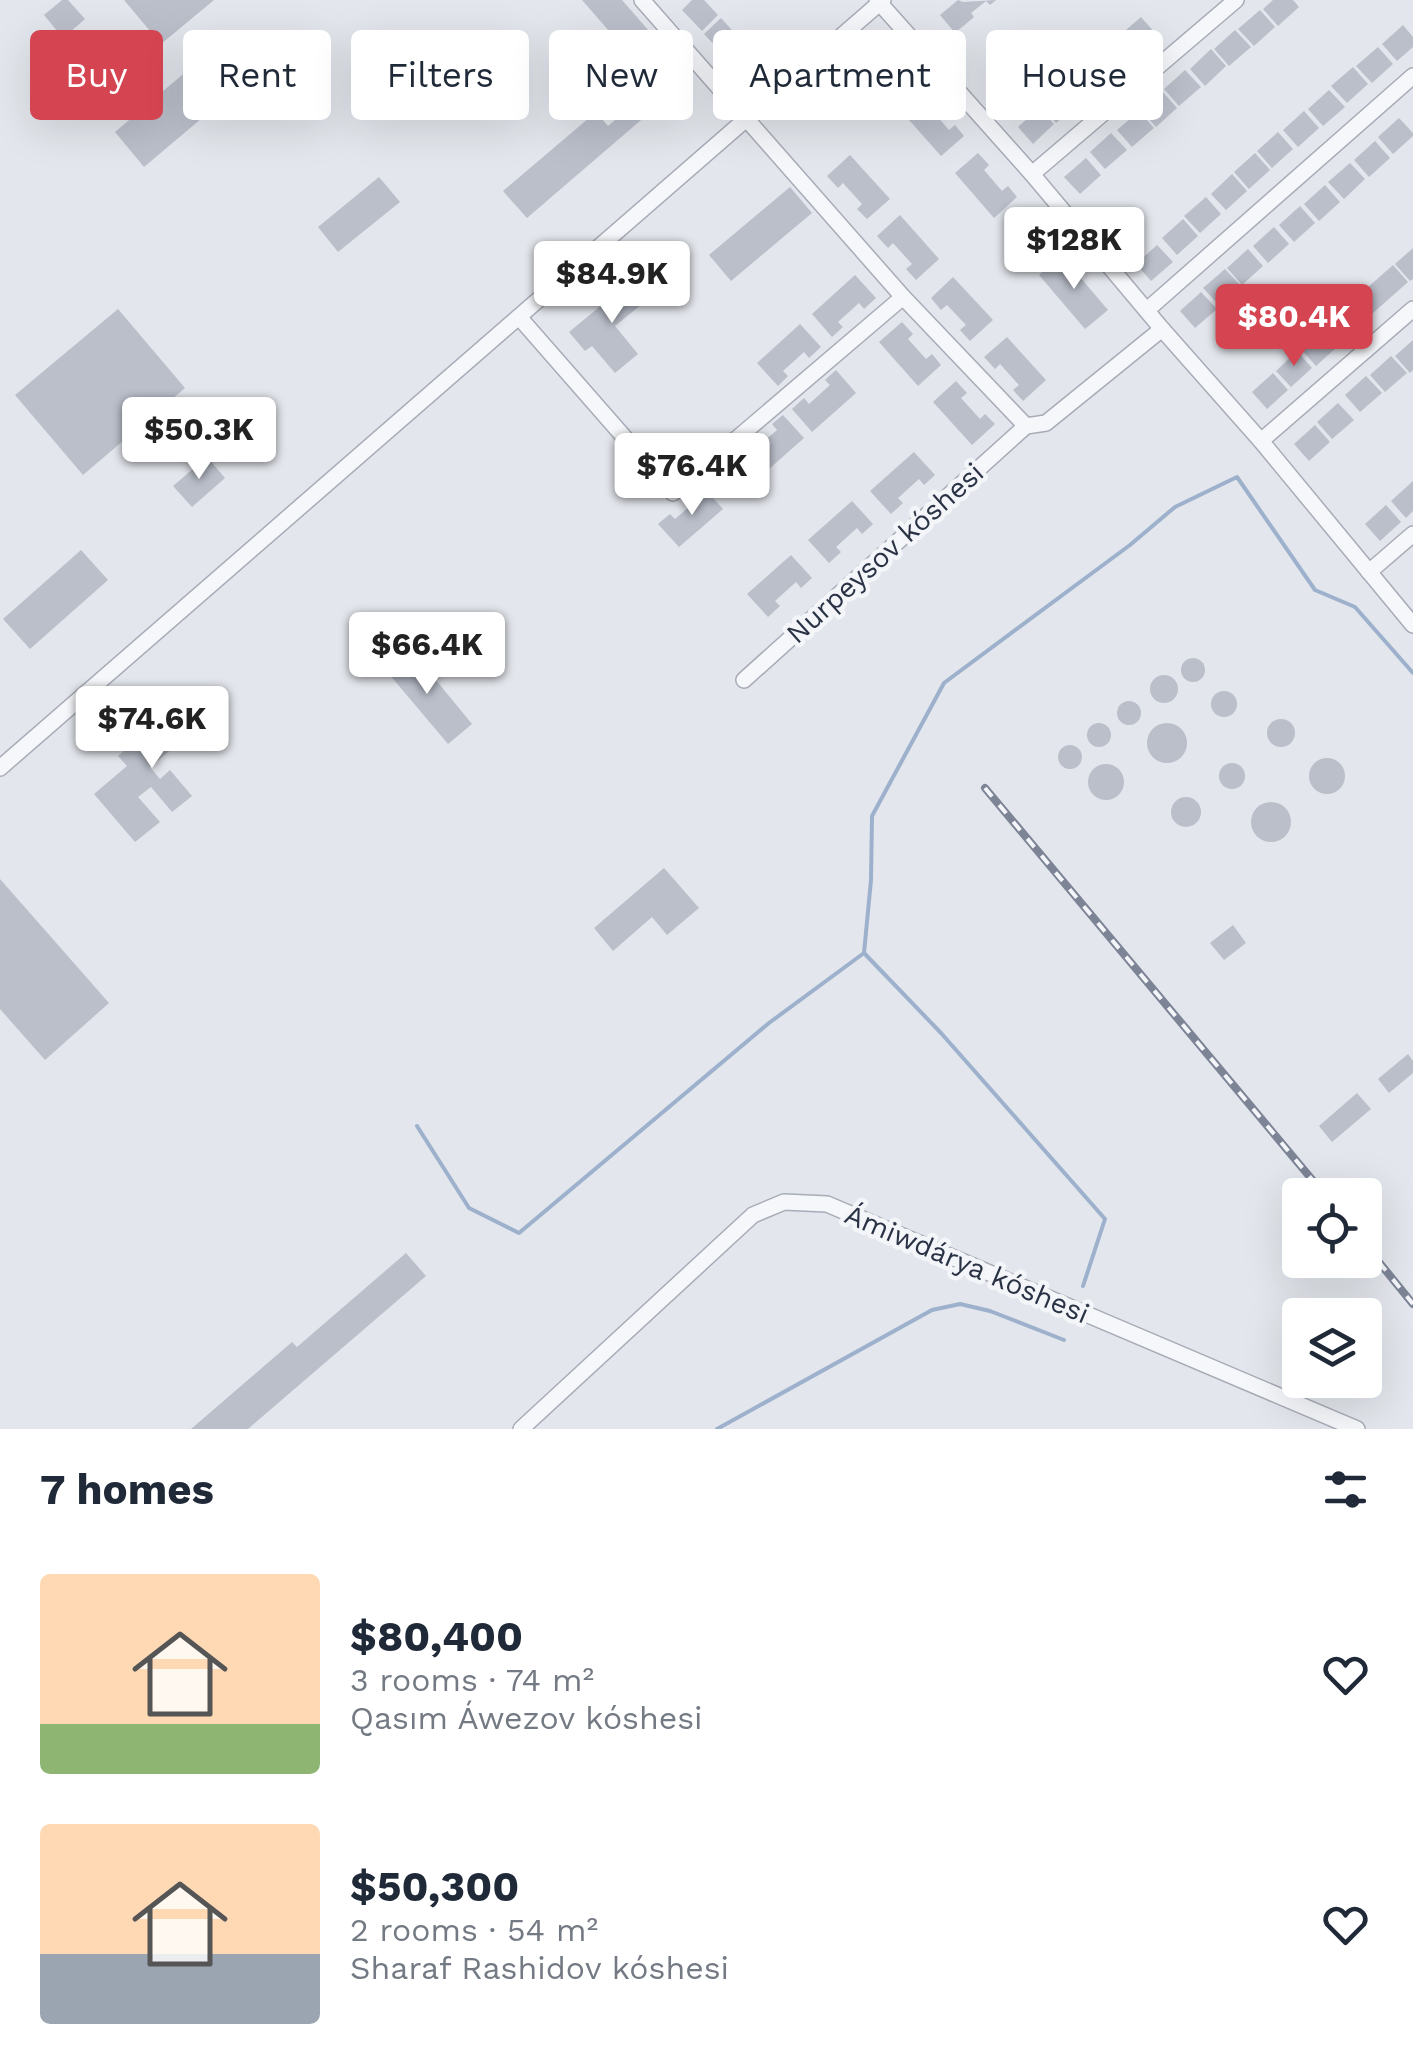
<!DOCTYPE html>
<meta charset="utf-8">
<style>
body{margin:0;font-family:"Work Sans",sans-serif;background:#f6f6f7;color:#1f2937;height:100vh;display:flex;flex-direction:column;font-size:38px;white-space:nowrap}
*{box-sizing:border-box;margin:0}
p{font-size:32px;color:#747a83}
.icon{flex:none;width:55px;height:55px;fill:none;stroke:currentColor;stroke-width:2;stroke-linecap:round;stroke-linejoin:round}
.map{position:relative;height:1429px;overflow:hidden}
.side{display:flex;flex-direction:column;background:#fff;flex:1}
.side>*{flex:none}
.guide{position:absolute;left:30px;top:30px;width:1355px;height:90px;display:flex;gap:20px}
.fabs{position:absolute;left:1282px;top:1178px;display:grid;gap:20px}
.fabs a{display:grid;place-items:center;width:100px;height:100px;border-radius:10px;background:#fff;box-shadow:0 10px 40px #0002;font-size:50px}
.price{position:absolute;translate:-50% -85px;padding:0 22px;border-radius:10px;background:#fff;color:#222;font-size:32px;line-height:65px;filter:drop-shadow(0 2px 5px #0008)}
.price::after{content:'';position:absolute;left:50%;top:60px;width:30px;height:22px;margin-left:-15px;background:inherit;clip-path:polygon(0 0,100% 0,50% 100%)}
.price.on{background:#d54451;color:#fff}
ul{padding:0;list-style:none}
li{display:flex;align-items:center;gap:30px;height:250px;padding:0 40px}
li span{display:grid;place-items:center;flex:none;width:280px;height:200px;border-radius:10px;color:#555}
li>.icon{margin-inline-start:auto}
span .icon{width:120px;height:120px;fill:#fffc;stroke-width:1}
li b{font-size:42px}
h2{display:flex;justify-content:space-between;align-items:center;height:120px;padding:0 40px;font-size:42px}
.tag{padding:0 35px;border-radius:10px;background:#fff;box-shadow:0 10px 40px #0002;font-size:35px;line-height:90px}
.tag.on{background:#d54451;color:#fff}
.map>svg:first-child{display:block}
</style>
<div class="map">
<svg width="1413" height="1429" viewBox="0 0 1413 1429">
<rect width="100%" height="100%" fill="#e3e6ec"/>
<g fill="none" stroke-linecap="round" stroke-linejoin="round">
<g stroke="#9db1cd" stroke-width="4">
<path d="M 864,953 L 941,1033 L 1105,1219 L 1083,1286"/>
<path d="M 417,1126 L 469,1208 L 519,1233 L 769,1023 L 864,953 L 871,880 L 872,816 L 944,683 L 1130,545 L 1175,507 L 1237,477 L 1315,590 L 1355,607 L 1413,673"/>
<path d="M 717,1429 L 932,1310 L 960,1304 L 990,1311 L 1064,1340"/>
</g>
</g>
<g fill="#babfca">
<path d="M 62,0 L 68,0 L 85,19 L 63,38 L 44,15 Z"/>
<path d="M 124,0 L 214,0 L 161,44 Z"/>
<path d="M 582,0 L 622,0 L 690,78 L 527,218 L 503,191 L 596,112 L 608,126 L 656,85 Z"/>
<path d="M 692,0 L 704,0 L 718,15 L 702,31 L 682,10 Z"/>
<path d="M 958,0 L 963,2 L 996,0 L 990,5 L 986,1 L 971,13 L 974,17 L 955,33 L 940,15 Z"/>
<path d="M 1273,0 L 1293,0 L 1299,7 L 1278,26 L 1263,9 Z"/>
<path d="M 1260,10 L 1275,27 L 1254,46 L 1238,29 Z"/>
<path d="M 1141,17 L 1156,34 L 1135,53 L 1119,36 Z"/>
<path d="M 721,18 L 740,39 L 724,55 L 704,34 Z"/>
<path d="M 1403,25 L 1413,37 L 1413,47 L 1397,61 L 1382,44 Z"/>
<path d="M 235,30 L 265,65 L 144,167 L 115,132 Z"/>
<path d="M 1235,30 L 1251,47 L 1229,66 L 1214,49 Z"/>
<path d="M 90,34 L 126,75 L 105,93 L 69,52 Z"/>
<path d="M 1118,40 L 1133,57 L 1112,76 L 1097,59 Z"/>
<path d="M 1378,47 L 1393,64 L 1372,83 L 1356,66 Z"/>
<path d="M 1211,49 L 1226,66 L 1205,86 L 1190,69 Z"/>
<path d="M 1087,65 L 1103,82 L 1081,101 L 1066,84 Z"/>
<path d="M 1353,67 L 1368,84 L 1347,103 L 1331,86 Z"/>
<path d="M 1185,70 L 1201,87 L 1179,106 L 1164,89 Z"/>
<path d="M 1062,87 L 1078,104 L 1056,123 L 1041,106 Z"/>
<path d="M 1329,90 L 1345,107 L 1323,126 L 1308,109 Z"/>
<path d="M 1162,91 L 1177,108 L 1156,127 L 1141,110 Z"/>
<path d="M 925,92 L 936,104 L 931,109 L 949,130 L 955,125 L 964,136 L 941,156 L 902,112 Z"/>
<path d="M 1039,108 L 1054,124 L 1033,144 L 1018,127 Z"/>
<path d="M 1139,111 L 1154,128 L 1132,147 L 1117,130 Z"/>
<path d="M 1304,111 L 1319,128 L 1298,147 L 1283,130 Z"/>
<path d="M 1399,118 L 1413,133 L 1413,136 L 1393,154 L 1378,137 Z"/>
<path d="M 1278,132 L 1293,149 L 1272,168 L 1257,151 Z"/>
<path d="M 1111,133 L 1127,150 L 1105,169 L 1090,152 Z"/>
<path d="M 1375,141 L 1390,158 L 1369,177 L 1354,160 Z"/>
<path d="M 978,153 L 989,165 L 984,170 L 1002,191 L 1008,186 L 1017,197 L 994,218 L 955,173 Z"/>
<path d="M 1255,153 L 1270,170 L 1249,189 L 1234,172 Z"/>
<path d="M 850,155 L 890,199 L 867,219 L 857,209 L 862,204 L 843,183 L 838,188 L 827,176 Z"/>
<path d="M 1086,158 L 1101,175 L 1080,194 L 1064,177 Z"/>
<path d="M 1350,163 L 1365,179 L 1344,199 L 1328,182 Z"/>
<path d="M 1232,174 L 1247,191 L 1226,210 L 1211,194 Z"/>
<path d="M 379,177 L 400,202 L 338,252 L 318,227 Z"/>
<path d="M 1325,185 L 1340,202 L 1319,221 L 1304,204 Z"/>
<path d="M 790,187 L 812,213 L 731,281 L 709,255 Z"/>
<path d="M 1206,197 L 1221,214 L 1200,233 L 1184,216 Z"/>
<path d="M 1300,206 L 1315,223 L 1294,242 L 1279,225 Z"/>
<path d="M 900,215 L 939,259 L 916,280 L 906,269 L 912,264 L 893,243 L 888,248 L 877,236 Z"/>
<path d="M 1183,219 L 1198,236 L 1177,255 L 1162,238 Z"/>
<path d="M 1274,227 L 1289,244 L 1268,263 L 1253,246 Z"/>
<path d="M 1157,245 L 1173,262 L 1151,281 L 1136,264 Z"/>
<path d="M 1413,248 L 1413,279 L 1410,281 L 1395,264 Z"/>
<path d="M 1248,249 L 1263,266 L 1242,285 L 1227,268 Z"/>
<path d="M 1062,256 L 1108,310 L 1085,329 L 1039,275 Z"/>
<path d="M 1393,265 L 1408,282 L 1365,320 L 1349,304 Z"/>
<path d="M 1225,269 L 1240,285 L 1219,305 L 1203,288 Z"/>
<path d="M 855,275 L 876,298 L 864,309 L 859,303 L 838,322 L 843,327 L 832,337 L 812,314 Z"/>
<path d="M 637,276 L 653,295 L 615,326 L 638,354 L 615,373 L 592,346 L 585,351 L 569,332 Z"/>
<path d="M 953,277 L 993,320 L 970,341 L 960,330 L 966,325 L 947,305 L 941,310 L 931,298 Z"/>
<path d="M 1201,292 L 1217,309 L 1195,328 L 1180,311 Z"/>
<path d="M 118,309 L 185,388 L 83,475 L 15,395 Z"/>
<path d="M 1335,315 L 1350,333 L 1339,342 L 1324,325 Z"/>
<path d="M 902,322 L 913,334 L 908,339 L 926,359 L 932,354 L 941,365 L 918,386 L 879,342 Z"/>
<path d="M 800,324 L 821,347 L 809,358 L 804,352 L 783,371 L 788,376 L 778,386 L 757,363 Z"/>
<path d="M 1322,330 L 1337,347 L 1316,366 L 1301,349 Z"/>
<path d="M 1007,337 L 1046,380 L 1023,401 L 1013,390 L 1019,385 L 1000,364 L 995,369 L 984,357 Z"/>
<path d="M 1413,340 L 1413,370 L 1410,373 L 1395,356 Z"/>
<path d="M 1297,351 L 1312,368 L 1291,387 L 1276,371 Z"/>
<path d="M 1391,356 L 1407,373 L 1385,392 L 1370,375 Z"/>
<path d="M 836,370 L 856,393 L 812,432 L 792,409 L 804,398 L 809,404 L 830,385 L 825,380 Z"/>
<path d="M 1273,373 L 1288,390 L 1267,409 L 1252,392 Z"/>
<path d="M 1366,376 L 1382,393 L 1360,412 L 1345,395 Z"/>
<path d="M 956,381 L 967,393 L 961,398 L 980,419 L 985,414 L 995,424 L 972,445 L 933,402 Z"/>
<path d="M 1338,403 L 1354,420 L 1332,439 L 1317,422 Z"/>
<path d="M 783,415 L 804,438 L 760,477 L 739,454 L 751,443 L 756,448 L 777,430 L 772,424 Z"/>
<path d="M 1315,425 L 1330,442 L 1309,461 L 1294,444 Z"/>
<path d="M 914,452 L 935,475 L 924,485 L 919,479 L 898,498 L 903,503 L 891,514 L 870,491 Z"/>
<path d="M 207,457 L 225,478 L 192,507 L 173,486 Z"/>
<path d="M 1413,481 L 1413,511 L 1406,518 L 1391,501 Z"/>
<path d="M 702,486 L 723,509 L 679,547 L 658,524 L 670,514 L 675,519 L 696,501 L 691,495 Z"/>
<path d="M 852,501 L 873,524 L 862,534 L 857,528 L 836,547 L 841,552 L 829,563 L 808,540 Z"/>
<path d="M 1386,505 L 1401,522 L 1380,541 L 1365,524 Z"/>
<path d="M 81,550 L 108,580 L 30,649 L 3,619 Z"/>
<path d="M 791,555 L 812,578 L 801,588 L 796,582 L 775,601 L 780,606 L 768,617 L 747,594 Z"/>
<path d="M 392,649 L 411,671 L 421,662 L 472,724 L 448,744 L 378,661 Z"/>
<circle cx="1193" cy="670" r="12"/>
<circle cx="1164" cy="689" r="14"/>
<circle cx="1224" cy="704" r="13"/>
<path d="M 186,698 L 217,735 L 204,746 L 192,732 L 150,767 L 160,779 L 170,770 L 192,796 L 172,812 L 151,787 L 138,797 L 160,822 L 135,842 L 94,794 L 127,766 L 118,756 Z"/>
<circle cx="1129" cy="713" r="12"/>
<circle cx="1281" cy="733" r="14"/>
<circle cx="1099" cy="735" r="12"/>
<circle cx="1167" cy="743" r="20"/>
<circle cx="1070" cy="757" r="12"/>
<circle cx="1327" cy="776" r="18"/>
<circle cx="1232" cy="776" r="13"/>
<circle cx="1106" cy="782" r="18"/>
<circle cx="1186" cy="812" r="15"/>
<circle cx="1271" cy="822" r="20"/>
<path d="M 664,868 L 699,908 L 667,935 L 652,917 L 613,951 L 594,928 Z"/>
<path d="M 0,879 L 109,1003 L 45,1060 L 0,1009 Z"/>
<path d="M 1233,925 L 1246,943 L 1224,960 L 1210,943 Z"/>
<path d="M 1408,1054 L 1413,1061 L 1413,1073 L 1389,1093 L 1378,1079 Z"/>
<path d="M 1357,1093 L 1371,1109 L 1332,1142 L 1319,1126 Z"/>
<path d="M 406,1253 L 426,1276 L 248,1429 L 191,1429 L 292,1342 L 297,1347 Z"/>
</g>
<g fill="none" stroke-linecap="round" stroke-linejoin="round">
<g stroke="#a8acb7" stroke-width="18">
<g id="minor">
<path d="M 642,0 L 903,297 L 1026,426"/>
<path d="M 877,0 L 1032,174 L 1162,329 L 1261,441 L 1413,625"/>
<path d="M 1032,174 L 1236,0"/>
<path d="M 1147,310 L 1413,76"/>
<path d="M 519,317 L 673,493 L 903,297"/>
<path d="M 1261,441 L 1413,309"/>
<path d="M 1369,572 L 1413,534"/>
<path d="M 744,680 L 1026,426 L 1046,423 L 1162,329"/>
<path d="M 0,768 L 883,0"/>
<path d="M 521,1429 L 753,1215 L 784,1202 L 827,1204 L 1357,1429"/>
</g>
</g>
<use href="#minor" stroke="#f6f7fa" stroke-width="15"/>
<g stroke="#7c8496" stroke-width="8">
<g id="rail">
<path d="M 985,788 L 1325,1195"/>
<path d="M 1365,1245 L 1413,1304"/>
</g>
</g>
<use href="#rail" stroke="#f3f5f9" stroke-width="4" stroke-dasharray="11" stroke-linecap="butt"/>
</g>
<g text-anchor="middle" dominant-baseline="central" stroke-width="9" stroke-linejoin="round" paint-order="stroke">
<g font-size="28" fill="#2a3245" stroke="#f3f5f9">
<text transform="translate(885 553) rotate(-42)">Nurpeysov kóshesi</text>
<text transform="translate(967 1264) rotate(23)">Ámiwdárya kóshesi</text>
</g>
</g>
</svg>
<div class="fabs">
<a><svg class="icon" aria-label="locate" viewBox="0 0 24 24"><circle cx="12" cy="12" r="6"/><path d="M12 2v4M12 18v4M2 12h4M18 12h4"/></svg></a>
<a><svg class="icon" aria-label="layers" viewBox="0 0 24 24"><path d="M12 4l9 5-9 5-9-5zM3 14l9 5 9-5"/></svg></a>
</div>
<b class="price" style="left:1074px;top:292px">$128K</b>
<b class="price" style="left:612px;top:326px">$84.9K</b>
<b class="price on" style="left:1294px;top:369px">$80.4K</b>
<b class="price" style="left:199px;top:482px">$50.3K</b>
<b class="price" style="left:692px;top:518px">$76.4K</b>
<b class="price" style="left:427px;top:697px">$66.4K</b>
<b class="price" style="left:152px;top:771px">$74.6K</b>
<div class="guide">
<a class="tag on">Buy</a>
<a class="tag">Rent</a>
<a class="tag">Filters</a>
<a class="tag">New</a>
<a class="tag">Apartment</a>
<a class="tag">House</a>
</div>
</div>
<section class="side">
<h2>7 homes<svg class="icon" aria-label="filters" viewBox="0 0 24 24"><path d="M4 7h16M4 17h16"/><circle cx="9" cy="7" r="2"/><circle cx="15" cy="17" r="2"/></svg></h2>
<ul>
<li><span style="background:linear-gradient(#ffd9b3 75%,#8fb573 0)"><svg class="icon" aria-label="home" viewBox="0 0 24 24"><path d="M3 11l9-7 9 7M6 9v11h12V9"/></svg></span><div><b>$80,400</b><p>3 rooms · 74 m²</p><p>Qasım Áwezov kóshesi</p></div><svg class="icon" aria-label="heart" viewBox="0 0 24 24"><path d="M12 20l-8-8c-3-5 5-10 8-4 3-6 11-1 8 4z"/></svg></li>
<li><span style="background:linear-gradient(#ffd9b3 65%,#9aa5b1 0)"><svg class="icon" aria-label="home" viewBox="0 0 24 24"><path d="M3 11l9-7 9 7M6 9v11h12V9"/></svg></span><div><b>$50,300</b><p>2 rooms · 54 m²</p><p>Sharaf Rashidov kóshesi</p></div><svg class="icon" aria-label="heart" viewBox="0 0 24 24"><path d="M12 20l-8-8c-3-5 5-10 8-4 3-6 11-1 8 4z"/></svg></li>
</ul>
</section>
